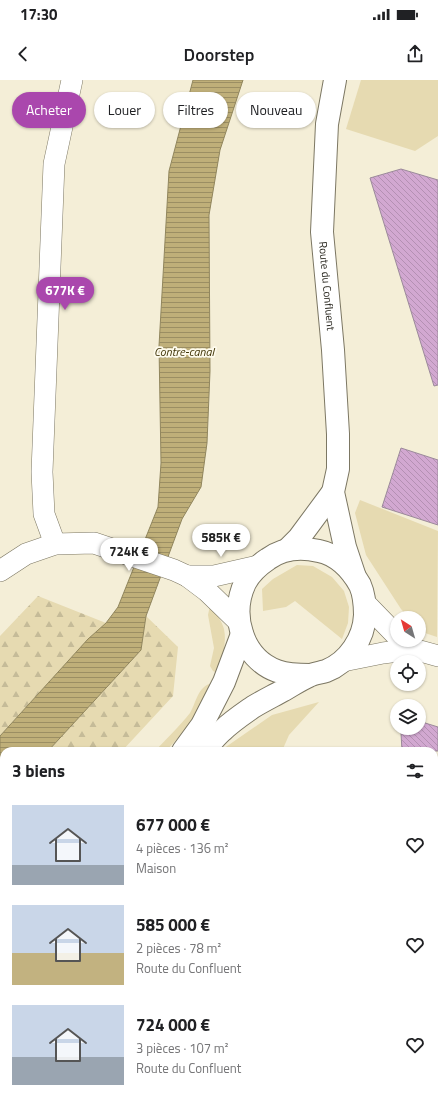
<!DOCTYPE html>
<html lang="fr">
<meta charset="utf-8">
<style>
body{margin:0;font-family:"Titillium Web",sans-serif;background:#f2f2f2;color:#202124;height:100vh;display:flex;flex-direction:column;font-size:15px;white-space:nowrap}
*{box-sizing:border-box;margin:0}
p{font-size:13px;color:#757577}
.icon{flex:none;width:22px;height:22px;fill:none;stroke:currentColor;stroke-width:2;stroke-linecap:round;stroke-linejoin:round}
.map{position:relative;flex:1;overflow:hidden}
.details{position:absolute;left:0px;top:667px;width:438px;height:356px;display:flex;flex-direction:column;background:#fff;border-radius:12px 12px 0 0;box-shadow:0 1px 3px #0004}
.details>*{flex:none}
.hud{position:absolute;left:12px;top:12px;width:414px;height:36px;display:flex;gap:8px}
.needle{width:26px;rotate:323deg}
.tools{position:absolute;left:390px;top:531px;display:grid;gap:8px}
.tools a{display:grid;place-items:center;width:36px;height:36px;border-radius:50%;background:#fff;box-shadow:0 1px 3px #0004;font-size:20px}
.price{position:absolute;translate:-50% -34px;padding:0 9px;border-radius:14px;background:#fff;color:#222;font-size:13px;line-height:26px;filter:drop-shadow(0 1px 2px #0008)}
.price::after{content:'';position:absolute;left:50%;top:24px;width:12px;height:9px;margin-left:-6px;background:inherit;clip-path:polygon(0 0,100% 0,50% 100%)}
.price.on{background:#aa47ad;color:#fff}
ul{padding:0;list-style:none}
li{display:flex;align-items:center;gap:12px;height:100px;padding:0 12px}
li span{display:grid;place-items:center;flex:none;width:112px;height:80px;border-radius:0px;color:#555}
li>.icon{margin-inline-start:auto}
span .icon{width:48px;height:48px;fill:#fffc;stroke-width:1}
li b{font-size:17px}
h2{display:flex;justify-content:space-between;align-items:center;height:48px;padding:0 12px;font-size:17px}
.pill{padding:0 14px;border-radius:18px;background:#fff;box-shadow:0 1px 3px #0004;font-size:14px;line-height:36px}
.pill.on{background:#aa47ad;color:#fff}
.status{display:flex;justify-content:space-between;align-items:center;height:28px;padding:0 20px;background:#fff;direction:ltr}
.status svg{height:11px;fill:currentColor}
header{display:flex;justify-content:space-between;align-items:center;height:52px;padding:0 12px;background:#fff;font-size:18px;font-weight:600}
.map>svg:first-child{display:block}
</style>
<div class="status"><b>17:30</b><svg viewBox="0 0 49 12"><path d="M0 12V9h3v3zM5 12V6h3v6zM10 12V3h3v9zM15 12V0h3v12zM26 1h20v11H26zM47 4h2v5h-2z"/></svg></div>
<header><svg class="icon" aria-label="back" viewBox="0 0 24 24"><path d="M15 5l-7 7 7 7"/></svg>Doorstep<svg class="icon" aria-label="share" viewBox="0 0 24 24"><path d="M12 15V3M7 8l5-5 5 5M5 13v7h14v-7"/></svg></header>
<div class="map">
<svg width="438" height="1023" viewBox="0 0 438 1023">
<defs>
<pattern id="forest-firs" width="22" height="20" patternUnits="userSpaceOnUse"><rect width="22" height="20" fill="#e6dab1"/><path d="M5 1l3.5 6h-7zM16 11l3.5 6h-7z" fill="#c5bb98"/></pattern>
<pattern id="water-rules" width="6" height="5" patternUnits="userSpaceOnUse"><rect width="6" height="5" fill="#bfaf79"/><path d="M0 2.5h6" fill="none" stroke="#9b8e63"/></pattern>
<pattern id="building-back-hatch" width="6" height="6" patternUnits="userSpaceOnUse"><rect width="6" height="6" fill="#d2a8d1"/><path d="M-1 5l2 2M0 0l6 6M5-1l2 2" fill="none" stroke="#b490b3"/></pattern>
</defs>
<rect width="100%" height="100%" fill="#f4eed7"/>
<g fill="#e6dab1">
<path d="M 361,0 L 438,0 L 438,56 L 415,71 L 346,49 Z"/>
<path d="M 360,420 L 438,451 L 437,557 L 422,552 L 419,549 L 419,538 L 409,538 L 401,529 L 366,475 L 355,433 Z"/>
<path d="M 297,485 L 313,486 L 332,497 L 344,511 L 349,527 L 348,543 L 342,559 L 295,521 L 286,527 L 263,531 L 262,509 L 273,499 Z"/>
<path d="M 210,525 C 215,532 222,541 224,549 C 227,563 222,580 217,593 L 213,591 L 210,586 L 214,568 L 208,535 Z"/>
<path d="M 209,604 L 211,607 L 197,637 L 166,671 L 155,671 C 167,658 180,646 190,633 C 196,623 197,609 209,604 Z"/>
<path d="M 319,622 L 289,655 L 282,671 L 220,671 L 272,635 Z"/>
<path d="M 4,835 L 4,880 L 0,887 L 0,839 Z"/>
<path d="M 4,974 L 4,1019 L 141,1019 L 142,1023 L 0,1023 L 0,982 Z"/>
</g>
<g fill="url(#forest-firs)">
<path d="M 38,516 L 106,543 L 88,559 L 0,656 L 0,556 Z"/>
<path d="M 146,536 L 178,567 L 173,616 L 122,671 L 48,671 L 141,570 Z"/>
<path d="M 4,719 L 4,798 L 0,802 L 0,723 Z"/>
</g>
<path fill="url(#water-rules)" stroke="#91865d" d="M 193,0 L 243,0 L 220,70 L 209,135 L 210,291 L 207,363 L 201,407 L 182,439 L 146,536 L 141,570 L 48,671 L 4,671 L 4,719 L 0,723 L 0,656 L 88,559 L 106,543 L 118,527 L 158,427 L 161,383 L 159,266 L 169,91 Z"/>
<g fill="url(#building-back-hatch)" stroke="#9b8a9a">
<path d="M 401,89 L 438,100 L 438,305 L 434,306 L 370,98 Z"/>
<path d="M 401,368 L 438,380 L 438,445 L 382,427 Z"/>
<path d="M 422,642 L 438,647 L 438,671 L 402,671 L 401,653 L 410,648 L 419,648 L 419,644 Z"/>
</g>
<g fill="none" stroke-linecap="round" stroke-linejoin="round">
<g stroke="#7c7763" stroke-width="22">
<g id="minor">
<path d="M 55,464 L 44,434 L 42,392 L 54,84 L 72,0"/>
<path d="M 0,491 L 26,474 L 55,464 L 94,463 L 174,490 L 187,496 L 207,511 L 239,542"/>
<path d="M 187,496 L 214,496 L 258,486"/>
<path d="M 365,523 L 397,556"/>
<path d="M 343,581 L 383,573 L 413,569 L 438,576"/>
<path d="M 434,885 L 438,884"/>
<path d="M 352,1019 L 352,1023"/>
</g>
</g>
<g stroke="#7c7763" stroke-width="24">
<g id="primary">
<path id="s1" d="M 335,0 L 327,44 L 322,152 L 333,270 L 338,354 L 338,389 L 333,412 L 345,467 L 354,494"/>
<path d="M 287,470 L 299,458 L 333,412"/>
<path d="M 183,671 L 202,645 L 224,602 L 242,554"/>
<path d="M 204,671 C 210,664 215,657 222,651 C 231,642 243,634 253,627 C 263,621 273,616 282,611 C 291,606 300,600 309,596 C 314,593 320,593 326,591 C 349,582 364,558 365,535 C 365,524 364,514 360,505 C 351,489 338,475 319,471 C 302,467 283,468 268,479 C 259,485 250,493 245,503 C 230,535 242,578 277,591 C 288,595 298,595 310,595"/>
<path d="M 0,914 L 4,907"/>
<path d="M 0,949 L 4,941"/>
</g>
</g>
<use href="#minor" stroke="#fff" stroke-width="21"/>
<use href="#primary" stroke="#fff" stroke-width="22"/>
</g>
<g text-anchor="middle" dominant-baseline="central" stroke-width="3.5" stroke-linejoin="round" paint-order="stroke">
<g font-size="11" fill="#27251d" stroke="#fefbed">
<text stroke="none"><textPath href="#s1" startOffset="207">Route du Confluent</textPath></text>
</g>
<g font-size="12" font-style="italic" fill="#413508" stroke="#fefbed">
<text x="184" y="271">Contre-canal</text>
</g>
</g>
</svg>
<div class="tools">
<a><svg class="needle" viewBox="-14 -14 28 28"><path d="M0-13l5 13h-10z" fill="#e53935"/><path d="M0 13l5-13h-10z" fill="#757577"/></svg></a>
<a><svg class="icon" aria-label="locate" viewBox="0 0 24 24"><circle cx="12" cy="12" r="6"/><path d="M12 2v4M12 18v4M2 12h4M18 12h4"/></svg></a>
<a><svg class="icon" aria-label="layers" viewBox="0 0 24 24"><path d="M12 4l9 5-9 5-9-5zM3 14l9 5 9-5"/></svg></a>
</div>
<b class="price on" style="left:65px;top:231px">677K €</b>
<b class="price" style="left:221px;top:478px">585K €</b>
<b class="price" style="left:129px;top:492px">724K €</b>
<div class="hud">
<a class="pill on">Acheter</a>
<a class="pill">Louer</a>
<a class="pill">Filtres</a>
<a class="pill">Nouveau</a>
</div>
<section class="details">
<h2>3 biens<svg class="icon" aria-label="filters" viewBox="0 0 24 24"><path d="M4 7h16M4 17h16"/><circle cx="9" cy="7" r="2"/><circle cx="15" cy="17" r="2"/></svg></h2>
<ul>
<li><span style="background:linear-gradient(#c9d6e8 75%,#9aa5b1 0)"><svg class="icon" aria-label="home" viewBox="0 0 24 24"><path d="M3 11l9-7 9 7M6 9v11h12V9"/></svg></span><div><b>677 000 €</b><p>4 pièces · 136 m²</p><p>Maison</p></div><svg class="icon" aria-label="heart" viewBox="0 0 24 24"><path d="M12 20l-8-8c-3-5 5-10 8-4 3-6 11-1 8 4z"/></svg></li>
<li><span style="background:linear-gradient(#c9d6e8 60%,#c2b280 0)"><svg class="icon" aria-label="home" viewBox="0 0 24 24"><path d="M3 11l9-7 9 7M6 9v11h12V9"/></svg></span><div><b>585 000 €</b><p>2 pièces · 78 m²</p><p>Route du Confluent</p></div><svg class="icon" aria-label="heart" viewBox="0 0 24 24"><path d="M12 20l-8-8c-3-5 5-10 8-4 3-6 11-1 8 4z"/></svg></li>
<li><span style="background:linear-gradient(#c9d6e8 65%,#9aa5b1 0)"><svg class="icon" aria-label="home" viewBox="0 0 24 24"><path d="M3 11l9-7 9 7M6 9v11h12V9"/></svg></span><div><b>724 000 €</b><p>3 pièces · 107 m²</p><p>Route du Confluent</p></div><svg class="icon" aria-label="heart" viewBox="0 0 24 24"><path d="M12 20l-8-8c-3-5 5-10 8-4 3-6 11-1 8 4z"/></svg></li>
</ul>
</section>
</div>
